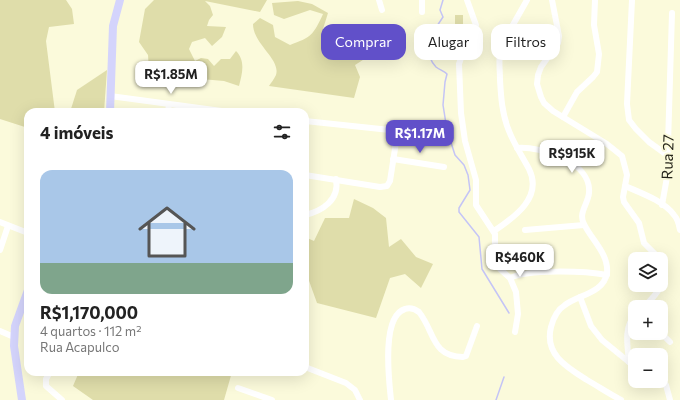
<!DOCTYPE html>
<html lang="pt">
<meta charset="utf-8">
<style>
body{margin:0;font-family:Commissioner,sans-serif;background:#f2f2f2;color:#222;height:100vh;display:flex;flex-direction:column;font-size:15px;white-space:nowrap}
*{box-sizing:border-box;margin:0}
p{font-size:13px;color:#767676}
.icon{flex:none;width:22px;height:22px;fill:none;stroke:currentColor;stroke-width:2;stroke-linecap:round;stroke-linejoin:round}
.map{position:relative;flex:1;overflow:hidden}
.panel{position:absolute;left:24px;top:108px;width:285px;height:268px;display:flex;flex-direction:column;background:#fff;border-radius:12px;box-shadow:0 4px 16px #0002}
.panel>*{flex:none}
.guide{position:absolute;left:321px;top:24px;width:299px;height:36px;display:flex;gap:8px}
.buttons{position:absolute;left:628px;top:252px;display:grid;gap:8px}
.buttons a{display:grid;place-items:center;width:40px;height:40px;border-radius:8px;background:#fff;box-shadow:0 4px 16px #0002;font-size:20px}
.price{position:absolute;translate:-50% -34px;padding:0 9px;border-radius:8px;background:#fff;color:#222;font-size:13px;line-height:26px;filter:drop-shadow(0 1px 2px #0008)}
.price::after{content:'';position:absolute;left:50%;top:24px;width:12px;height:9px;margin-left:-6px;background:inherit;clip-path:polygon(0 0,100% 0,50% 100%)}
.price.current{background:#6150c9;color:#fff}
ul{padding:0;list-style:none}
li{display:grid;align-content:center;gap:8px;height:212px;padding:0 16px}
li+li{border-top:1px solid #e0e0e0}
li span{display:grid;place-items:center;height:124px;border-radius:12px;color:#555}
li>.icon{margin-inline-start:auto}
span .icon{width:72px;height:72px;fill:#fffc;stroke-width:1}
li b{font-size:17px}
h2{display:flex;justify-content:space-between;align-items:center;height:48px;padding:0 16px;font-size:17px}
.pill{padding:0 14px;border-radius:12px;background:#fff;box-shadow:0 4px 16px #0002;font-size:14px;line-height:36px}
.pill.current{background:#6150c9;color:#fff}
.map>svg:first-child{display:block}
</style>
<div class="map">
<svg width="680" height="400" viewBox="0 0 680 400">
<rect width="100%" height="100%" fill="#fbfadb"/>
<g fill="#dfddaa">
<path d="M 0,0 L 66,0 L 72,9 L 74,24 L 49,27 L 46,41 L 55,112 L 28,112 L 28,128 L 0,119 Z"/>
<path d="M 154,0 L 267,0 L 260,12 L 205,1 L 210,6 L 213,15 L 209,20 L 207,26 L 226,27 L 222,37 L 212,46 L 205,38 L 192,42 L 189,49 L 195,61 L 201,58 L 208,59 L 214,66 L 221,59 L 230,59 L 236,51 C 246,61 242,74 239,86 L 224,81 L 178,77 L 171,63 L 159,64 L 149,70 L 148,55 L 139,42 L 145,9 Z"/>
<path d="M 298,1 L 312,4 L 328,13 L 323,29 L 357,29 L 358,40 L 368,52 L 366,58 L 355,65 L 360,77 L 354,98 L 269,86 C 271,83 274,79 276,75 C 281,59 253,44 253,24 L 260,18 L 273,25 L 275,37 L 290,45 C 311,37 313,36 323,14 L 310,10 L 284,19 L 274,15 L 272,3 Z"/>
<rect x="455" y="15" width="8" height="17"/>
<path d="M 107,70 L 104,112 L 70,112 L 77,90 Z"/>
<path d="M 354,199 L 373,208 L 386,218 L 389,247 L 401,239 L 416,257 L 433,264 L 421,288 L 405,274 L 390,278 L 376,318 L 317,303 L 308,278 L 305,275 L 305,237 L 314,241 L 325,218 L 349,218 Z"/>
<path d="M 79,372 L 215,372 L 220,375 L 221,372 L 232,372 L 224,400 L 93,400 L 73,386 Z"/>
</g>
<g fill="none" stroke-linecap="round" stroke-linejoin="round">
<g stroke="#c4c4f6" stroke-width="1.5">
<path d="M 443,0 L 440,10 L 443,17 L 435,29 L 429,33 C 427,45 427,58 436,67 C 440,70 444,71 447,74 L 445,82 L 443,105 L 447,130 L 455,155 L 464,165 L 468,175 L 470,190 L 459,208 L 459,212 L 479,237 L 482,269 L 509,313"/>
<path d="M 496,400 L 504,377"/>
</g>
<g stroke="#fff" stroke-width="6">
<path d="M 379,0 L 382,10"/>
<path d="M 422,0 L 422,12"/>
<path d="M 467,0 L 476,25 L 474,36 L 463,52 L 459,64 L 461,113 L 465,141 L 476,180 L 476,205 L 495,234 L 495,254 L 497,264 L 500,269 L 510,278 L 516,292 L 518,314 L 515,332"/>
<path d="M 552,0 L 559,36 L 558,43 L 541,67 L 538,75 L 537,84 L 541,97 L 544,103 L 553,111 L 607,144 L 622,156 L 627,175 L 623,197 L 624,202 L 639,223 L 644,243 L 660,259"/>
<path d="M 632,0 L 627,104 L 629,120 L 636,129 L 649,142 L 667,155"/>
<path d="M 110,96 L 229,112"/>
<path d="M 168,112 L 169,104"/>
<path d="M 563,117 L 577,92 L 593,77 L 597,72 L 599,54 L 594,25 L 595,0"/>
<path d="M 305,121 L 390,130 L 395,132 L 397,136 L 390,181 L 387,186 L 380,187 L 305,175"/>
<path d="M 517,148 C 541,146 592,162 589,193 C 588,204 578,213 584,224 C 591,239 609,254 607,273 C 604,293 578,295 565,305 C 557,310 553,319 551,327 C 544,355 568,368 587,380 C 599,387 610,394 621,400"/>
<path d="M 393,159 L 444,167"/>
<path d="M 625,186 C 641,193 664,201 674,215 C 678,219 679,225 680,230"/>
<path d="M 662,205 L 667,177 L 672,13"/>
<path d="M 305,215 C 322,211 340,200 336,179"/>
<path d="M 0,222 L 28,233"/>
<path d="M 525,230 L 584,225"/>
<path d="M 494,231 C 515,217 543,197 529,169 C 522,156 514,144 509,131 C 502,114 501,97 500,80 C 500,69 498,57 501,46 L 527,0"/>
<path d="M 0,250 L 8,226"/>
<path d="M 510,278 C 528,269 585,271 607,275"/>
<path d="M 580,297 L 591,326 L 602,340 L 635,367"/>
<path d="M 644,307 C 656,295 671,279 661,261"/>
<path d="M 0,331 L 14,337"/>
<path d="M 661,333 L 670,342"/>
<path d="M 629,362 C 628,348 623,327 635,316"/>
<path d="M 305,367 L 346,383 L 355,390 L 360,400"/>
<path d="M 50,372 L 46,379 L 46,386 L 62,400"/>
<path d="M 660,381 L 666,385 L 670,400"/>
<path d="M 238,388 L 272,400"/>
<path d="M 391,400 C 389,381 381,316 405,309 C 410,307 415,309 419,312 C 435,332 431,356 463,357 L 466,356 L 477,326"/>
</g>
<g stroke="#d4d4fc" stroke-width="8">
<path d="M 110,112 L 113,26 L 120,0"/>
<path d="M 22,400 L 14,346 L 15,326 L 28,290"/>
</g>
</g>
<g text-anchor="middle" dominant-baseline="central" stroke-width="4" stroke-linejoin="round" paint-order="stroke">
<g font-size="15" fill="#26251a" stroke="#fbfadb">
<text transform="translate(667 157) rotate(-88)">Rua 27</text>
</g>
</g>
</svg>
<div class="buttons">
<a><svg class="icon" aria-label="layers" viewBox="0 0 24 24"><path d="M12 4l9 5-9 5-9-5zM3 14l9 5 9-5"/></svg></a>
<a>+</a>
<a>−</a>
</div>
<b class="price" style="left:171px;top:95px">R$1.85M</b>
<b class="price current" style="left:420px;top:154px">R$1.17M</b>
<b class="price" style="left:572px;top:174px">R$915K</b>
<b class="price" style="left:520px;top:278px">R$460K</b>
<div class="guide">
<a class="pill current">Comprar</a>
<a class="pill">Alugar</a>
<a class="pill">Filtros</a>
</div>
<section class="panel">
<h2>4 imóveis<svg class="icon" aria-label="filters" viewBox="0 0 24 24"><path d="M4 7h16M4 17h16"/><circle cx="9" cy="7" r="2"/><circle cx="15" cy="17" r="2"/></svg></h2>
<ul>
<li><span style="background:linear-gradient(#a9c7e8 75%,#7fa58c 0)"><svg class="icon" aria-label="home" viewBox="0 0 24 24"><path d="M3 11l9-7 9 7M6 9v11h12V9"/></svg></span><div><b>R$1,170,000</b><p>4 quartos · 112 m²</p><p>Rua Acapulco</p></div></li>
</ul>
</section>
</div>
